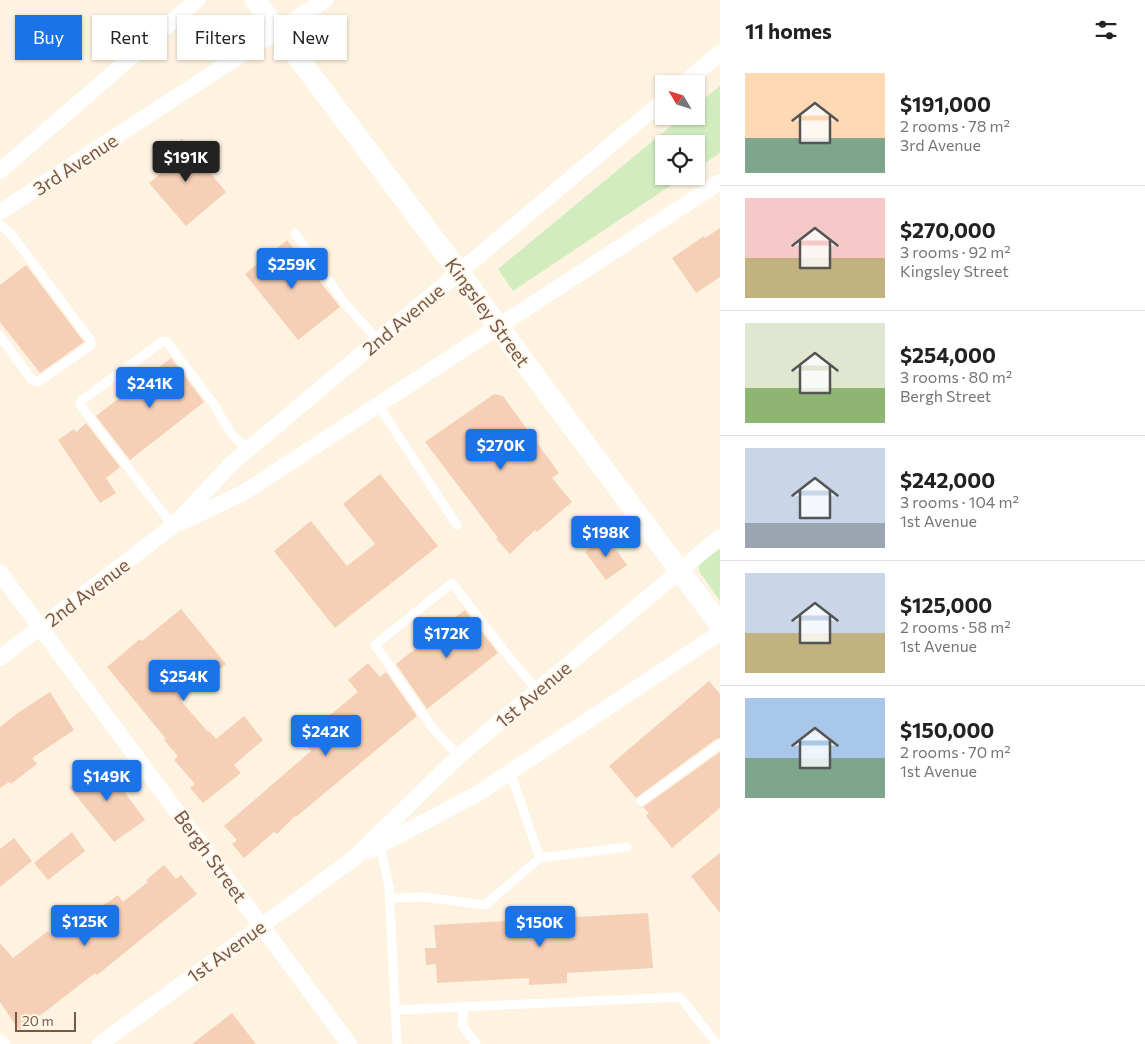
<!DOCTYPE html>
<meta charset="utf-8">
<style>
body{margin:0;font-family:Commissioner,sans-serif;background:#f2f2f2;color:#222;height:100vh;display:flex;flex-direction:column;font-size:19px;white-space:nowrap}
*{box-sizing:border-box;margin:0}
p{font-size:16px;color:#767676}
.icon{flex:none;width:28px;height:28px;fill:none;stroke:currentColor;stroke-width:2;stroke-linecap:round;stroke-linejoin:round}
.map{position:relative;flex:1;overflow:hidden}
.panel{display:flex;flex-direction:column;background:#fff;width:425px}
.panel>*{flex:none}
.hud{position:absolute;left:15px;top:15px;width:475px;height:45px;display:flex;gap:10px}
.needle{width:32px;rotate:308deg}
.buttons{position:absolute;left:655px;top:75px;display:grid;gap:10px}
.buttons a{display:grid;place-items:center;width:50px;height:50px;border-radius:0px;background:#fff;box-shadow:0 1px 4px #0004;font-size:25px}
.scale{position:absolute;left:15px;bottom:12px;width:61px;box-sizing:border-box;padding-left:5px;border:2px solid #785846;border-top:0;font-size:14px;line-height:18px;white-space:nowrap;color:#785846;-webkit-text-stroke:4px #fff7ea;paint-order:stroke}
.price{position:absolute;translate:-50% -42px;padding:0 11px;border-radius:5px;background:#1a73e8;color:#fff;font-size:16px;line-height:32px;filter:drop-shadow(0 1px 2px #0008)}
.price::after{content:'';position:absolute;left:50%;top:30px;width:15px;height:11px;margin-left:-8px;background:inherit;clip-path:polygon(0 0,100% 0,50% 100%)}
.price.current{background:#222;color:#fff}
ul{padding:0;list-style:none}
li{display:flex;align-items:center;gap:15px;height:125px;padding:0 25px}
li+li{border-top:1px solid #e0e0e0}
li span{display:grid;place-items:center;flex:none;width:140px;height:100px;border-radius:0px;color:#555}
li>.icon{margin-inline-start:auto}
span .icon{width:60px;height:60px;fill:#fffc;stroke-width:1}
li b{font-size:21px}
h2{display:flex;justify-content:space-between;align-items:center;height:60px;padding:0 25px;font-size:21px}
.chip{padding:0 18px;border-radius:0px;background:#fff;box-shadow:0 1px 4px #0004;font-size:18px;line-height:45px}
.chip.current{background:#1a73e8;color:#fff}
main{display:flex;flex:1;min-height:0}
.map>svg:first-child{display:block}
</style>
<main>
<div class="map">
<svg width="720" height="1044" viewBox="0 0 720 1044">
<rect width="100%" height="100%" fill="#fef3e1"/>
<g fill="#d1edbf">
<path d="M 720,86 L 720,153 L 696,169 L 696,144 L 664,144 L 664,176 L 685,176 L 513,291 L 498,269 L 683,116 L 696,116 L 696,105 Z"/>
<path d="M 718,550 L 720,550 L 720,601 L 699,571 L 699,564 Z"/>
</g>
<g fill="#f6d0b6">
<path d="M 182,139 L 226,192 L 186,226 L 149,183 L 165,170 L 157,161 Z"/>
<path d="M 720,228 L 720,277 L 696,293 L 672,258 L 704,236 L 705,238 Z"/>
<path d="M 287,240 L 340,307 L 298,340 L 245,274 Z"/>
<path d="M 26,265 L 84,342 L 40,373 L 0,322 L 0,285 Z"/>
<path d="M 171,358 L 204,402 L 130,460 L 96,416 Z"/>
<path d="M 494,394 L 503,396 L 559,473 L 552,478 L 572,502 L 537,532 L 535,530 L 510,554 L 496,539 L 498,538 L 425,442 Z"/>
<path d="M 86,423 L 120,467 L 106,478 L 116,493 L 100,503 L 58,440 L 74,429 L 76,432 Z"/>
<path d="M 380,474 L 438,546 L 335,628 L 274,551 L 311,521 L 347,566 L 375,544 L 343,504 Z"/>
<path d="M 606,536 L 627,565 L 606,580 L 585,552 Z"/>
<path d="M 181,609 L 226,664 L 181,701 L 208,732 L 209,731 L 216,739 L 244,716 L 263,740 L 234,765 L 241,773 L 203,803 L 190,788 L 195,784 L 174,760 L 178,756 L 164,740 L 166,739 L 107,667 L 140,639 L 142,641 Z"/>
<path d="M 465,610 L 498,653 L 427,709 L 396,664 Z"/>
<path d="M 368,663 L 380,677 L 386,672 L 417,716 L 296,817 L 295,816 L 277,834 L 274,832 L 244,858 L 232,844 L 237,840 L 224,826 L 311,751 L 301,739 L 358,692 L 348,680 Z"/>
<path d="M 709,681 L 720,694 L 720,738 L 716,739 L 636,798 L 609,766 Z"/>
<path d="M 50,692 L 74,730 L 32,758 L 37,764 L 11,784 L 9,782 L 0,788 L 0,727 L 19,712 Z"/>
<path d="M 720,752 L 720,808 L 672,848 L 646,816 L 649,813 L 643,807 Z"/>
<path d="M 102,761 L 145,820 L 114,842 L 69,787 Z"/>
<path d="M 72,832 L 85,851 L 48,880 L 34,863 Z"/>
<path d="M 14,838 L 32,861 L 0,887 L 0,849 Z"/>
<path d="M 720,853 L 720,913 L 691,876 Z"/>
<path d="M 164,865 L 176,879 L 181,875 L 197,894 L 97,975 L 95,973 L 42,1014 L 19,1030 L 0,1002 L 0,943 L 13,958 L 48,931 L 53,937 L 93,905 L 97,910 L 118,895 L 123,902 L 148,882 L 146,880 Z"/>
<path d="M 648,913 L 653,968 L 567,973 L 567,983 L 529,985 L 529,978 L 437,983 L 436,964 L 426,965 L 425,948 L 436,948 L 434,925 Z"/>
<path d="M 232,1013 L 256,1044 L 192,1044 Z"/>
</g>
<g fill="none" stroke-linecap="round" stroke-linejoin="round">
<g stroke="#fff" stroke-width="9">
<path d="M 0,225 L 12,235 L 91,341 L 91,345 L 38,382 L 31,379 L 0,336"/>
<path d="M 295,233 L 346,305 L 378,340"/>
<path d="M 378,405 L 457,525"/>
<path d="M 173,526 L 80,405 L 81,401 L 163,341 L 167,342 L 215,406 L 224,422 L 233,436 L 249,449"/>
<path d="M 459,756 L 434,730 L 375,645 L 452,583 L 509,657 L 537,690"/>
<path d="M 510,772 L 540,858"/>
<path d="M 641,801 L 720,744"/>
<path d="M 380,845 L 389,887 L 397,1044"/>
<path d="M 390,898 L 423,897 L 485,905 L 540,858 L 627,847"/>
<path d="M 464,1007 L 462,1025 L 476,1044"/>
<path d="M 395,1010 L 680,997 L 717,1044"/>
</g>
<g stroke="#fff" stroke-width="16">
<path d="M 683,84 L 720,53"/>
<path d="M 0,171 L 197,0"/>
<path d="M 0,212 L 325,0"/>
<path d="M 182,522 L 243,493 L 720,182"/>
<path d="M 0,573 L 349,1044"/>
<path d="M 0,658 L 173,526 L 232,463 L 664,100"/>
<path d="M 369,851 L 477,794 L 720,633"/>
<path d="M 0,1042 L 2,1044"/>
<path d="M 100,1044 L 353,859 L 459,756 L 720,537"/>
</g>
<path stroke="#fff" stroke-width="21" d="M 255,0 L 459,272 L 517,352 L 720,625"/>
</g>
<g text-anchor="middle" dominant-baseline="central" stroke-width="4" stroke-linejoin="round" paint-order="stroke">
<g font-size="19" fill="#785846" stroke="#fff7ea">
<text transform="translate(75 164) rotate(-33)">3rd Avenue</text>
<text transform="translate(488 312) rotate(54)">Kingsley Street</text>
<text transform="translate(403 319) rotate(-40)">2nd Avenue</text>
<text transform="translate(87 592) rotate(-37)">2nd Avenue</text>
<text transform="translate(533 694) rotate(-40)">1st Avenue</text>
<text transform="translate(211 856) rotate(54)">Bergh Street</text>
<text transform="translate(226 951) rotate(-36)">1st Avenue</text>
</g>
</g>
</svg>
<div class="buttons">
<a><svg class="needle" viewBox="-14 -14 28 28"><path d="M0-13l5 13h-10z" fill="#e53935"/><path d="M0 13l5-13h-10z" fill="#767676"/></svg></a>
<a><svg class="icon" aria-label="locate" viewBox="0 0 24 24"><circle cx="12" cy="12" r="6"/><path d="M12 2v4M12 18v4M2 12h4M18 12h4"/></svg></a>
</div>
<div class="scale">20 m</div>
<b class="price current" style="left:186px;top:183px">$191K</b>
<b class="price" style="left:292px;top:290px">$259K</b>
<b class="price" style="left:150px;top:409px">$241K</b>
<b class="price" style="left:501px;top:471px">$270K</b>
<b class="price" style="left:606px;top:558px">$198K</b>
<b class="price" style="left:447px;top:659px">$172K</b>
<b class="price" style="left:184px;top:702px">$254K</b>
<b class="price" style="left:326px;top:757px">$242K</b>
<b class="price" style="left:107px;top:802px">$149K</b>
<b class="price" style="left:85px;top:947px">$125K</b>
<b class="price" style="left:540px;top:948px">$150K</b>
<div class="hud">
<a class="chip current">Buy</a>
<a class="chip">Rent</a>
<a class="chip">Filters</a>
<a class="chip">New</a>
</div>
</div>
<section class="panel">
<h2>11 homes<svg class="icon" aria-label="filters" viewBox="0 0 24 24"><path d="M4 7h16M4 17h16"/><circle cx="9" cy="7" r="2"/><circle cx="15" cy="17" r="2"/></svg></h2>
<ul>
<li><span style="background:linear-gradient(#ffd9b3 65%,#7fa58c 0)"><svg class="icon" aria-label="home" viewBox="0 0 24 24"><path d="M3 11l9-7 9 7M6 9v11h12V9"/></svg></span><div><b>$191,000</b><p>2 rooms · 78 m²</p><p>3rd Avenue</p></div></li>
<li><span style="background:linear-gradient(#f6c9c9 60%,#c2b280 0)"><svg class="icon" aria-label="home" viewBox="0 0 24 24"><path d="M3 11l9-7 9 7M6 9v11h12V9"/></svg></span><div><b>$270,000</b><p>3 rooms · 92 m²</p><p>Kingsley Street</p></div></li>
<li><span style="background:linear-gradient(#dfe7d0 65%,#8fb573 0)"><svg class="icon" aria-label="home" viewBox="0 0 24 24"><path d="M3 11l9-7 9 7M6 9v11h12V9"/></svg></span><div><b>$254,000</b><p>3 rooms · 80 m²</p><p>Bergh Street</p></div></li>
<li><span style="background:linear-gradient(#c9d6e8 75%,#9aa5b1 0)"><svg class="icon" aria-label="home" viewBox="0 0 24 24"><path d="M3 11l9-7 9 7M6 9v11h12V9"/></svg></span><div><b>$242,000</b><p>3 rooms · 104 m²</p><p>1st Avenue</p></div></li>
<li><span style="background:linear-gradient(#c9d6e8 60%,#c2b280 0)"><svg class="icon" aria-label="home" viewBox="0 0 24 24"><path d="M3 11l9-7 9 7M6 9v11h12V9"/></svg></span><div><b>$125,000</b><p>2 rooms · 58 m²</p><p>1st Avenue</p></div></li>
<li><span style="background:linear-gradient(#a9c7e8 60%,#7fa58c 0)"><svg class="icon" aria-label="home" viewBox="0 0 24 24"><path d="M3 11l9-7 9 7M6 9v11h12V9"/></svg></span><div><b>$150,000</b><p>2 rooms · 70 m²</p><p>1st Avenue</p></div></li>
</ul>
</section>
</main>
